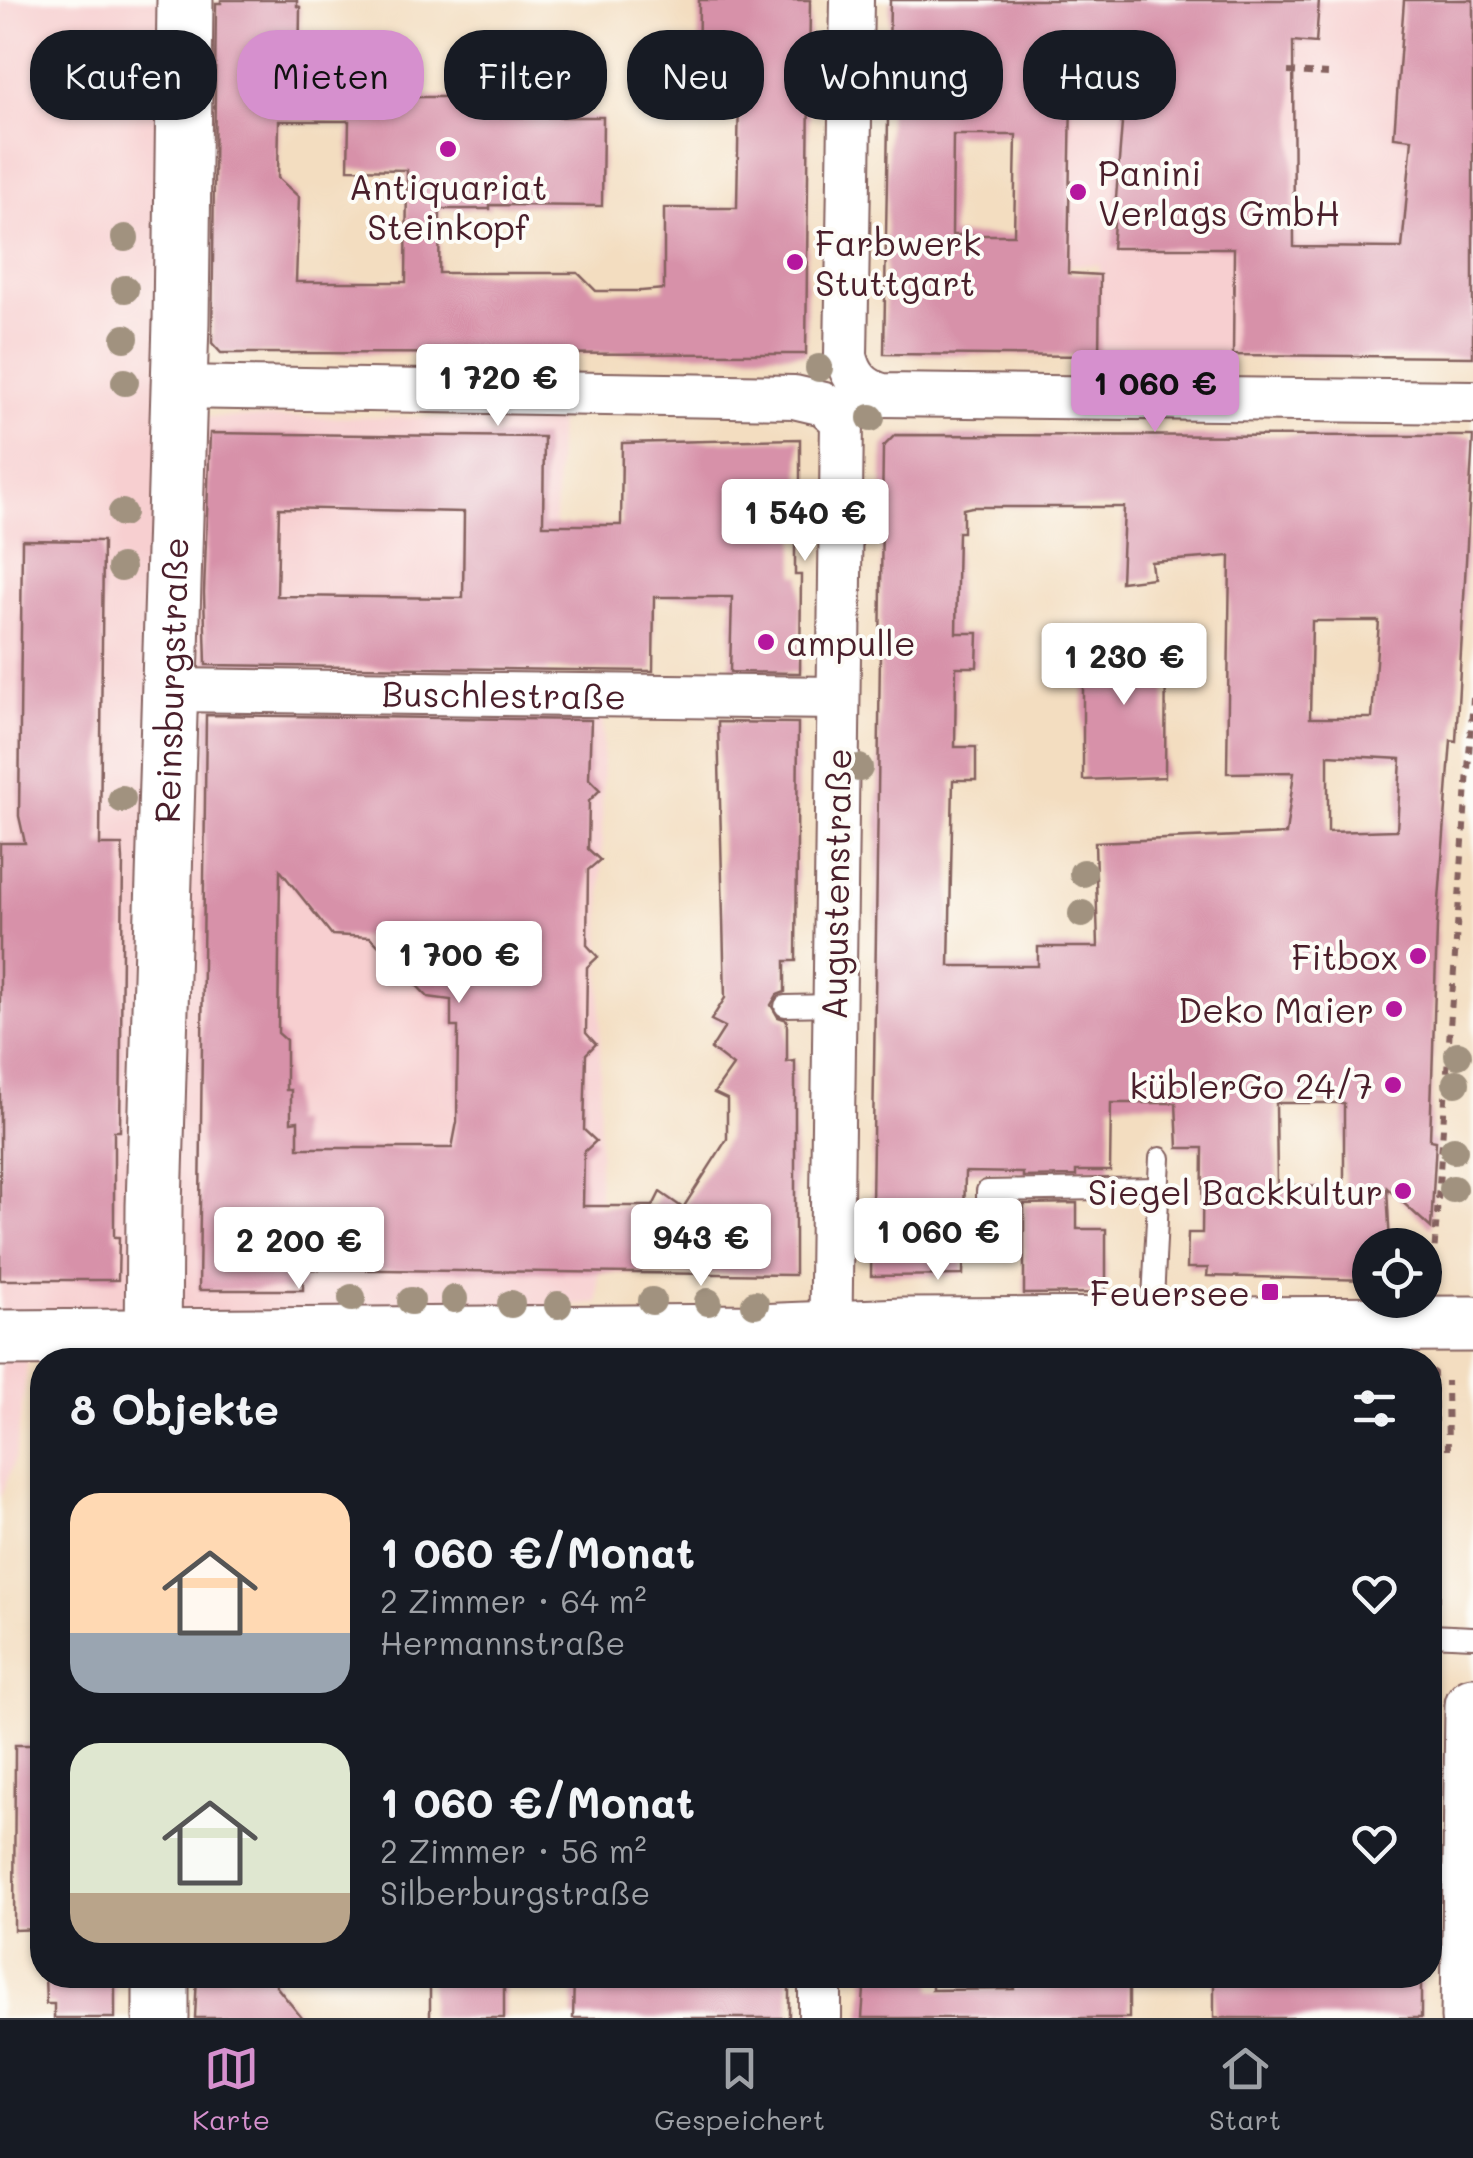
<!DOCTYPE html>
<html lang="de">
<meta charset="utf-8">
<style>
body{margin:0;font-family:Mali,sans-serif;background:#20242c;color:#f1f3f6;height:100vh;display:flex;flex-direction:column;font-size:38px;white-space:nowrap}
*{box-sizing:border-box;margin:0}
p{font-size:32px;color:#9ea1a6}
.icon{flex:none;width:55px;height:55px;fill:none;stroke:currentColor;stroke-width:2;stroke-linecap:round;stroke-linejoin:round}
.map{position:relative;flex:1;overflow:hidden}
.details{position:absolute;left:30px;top:1348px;width:1412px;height:640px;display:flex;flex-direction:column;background:#171b24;border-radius:40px;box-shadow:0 2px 8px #0004}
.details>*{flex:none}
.hud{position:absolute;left:30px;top:30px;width:1415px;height:90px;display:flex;gap:20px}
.fabs{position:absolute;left:1352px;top:1228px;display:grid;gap:20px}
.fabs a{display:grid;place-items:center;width:90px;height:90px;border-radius:50%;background:#171b24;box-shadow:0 2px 8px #0004;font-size:50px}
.price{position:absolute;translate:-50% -85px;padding:0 22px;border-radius:10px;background:#fff;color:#222;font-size:32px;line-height:65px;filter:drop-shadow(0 2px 5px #0008)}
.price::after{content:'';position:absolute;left:50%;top:60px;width:30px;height:22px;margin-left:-15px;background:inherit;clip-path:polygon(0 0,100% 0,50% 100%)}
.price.current{background:#d690ce;color:#111}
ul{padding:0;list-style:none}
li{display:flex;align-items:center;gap:30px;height:250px;padding:0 40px}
li span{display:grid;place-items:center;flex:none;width:280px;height:200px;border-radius:30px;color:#555}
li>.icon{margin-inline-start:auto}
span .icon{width:120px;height:120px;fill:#fffc;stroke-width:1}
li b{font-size:42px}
h2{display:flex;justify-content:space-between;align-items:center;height:120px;padding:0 40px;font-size:42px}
.chip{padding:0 35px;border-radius:40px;background:#171b24;box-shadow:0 2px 8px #0004;font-size:35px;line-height:90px}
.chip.current{background:#d690ce;color:#111}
.tab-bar{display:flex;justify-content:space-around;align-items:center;height:140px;border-top:2px solid #363941;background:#171b24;font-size:28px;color:#9ea1a6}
.tab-bar a{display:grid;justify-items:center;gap:5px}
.tab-bar .current{color:#d690ce}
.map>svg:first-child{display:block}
</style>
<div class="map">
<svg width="1473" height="2018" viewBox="0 0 1473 2018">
<rect width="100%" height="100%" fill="#fdfcf7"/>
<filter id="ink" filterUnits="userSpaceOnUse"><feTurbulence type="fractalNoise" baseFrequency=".01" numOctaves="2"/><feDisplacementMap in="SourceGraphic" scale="20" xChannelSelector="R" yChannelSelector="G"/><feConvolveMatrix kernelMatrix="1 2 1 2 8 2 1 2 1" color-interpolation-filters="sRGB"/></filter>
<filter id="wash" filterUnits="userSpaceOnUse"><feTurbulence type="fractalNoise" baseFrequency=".0048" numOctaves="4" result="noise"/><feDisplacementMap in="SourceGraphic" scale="40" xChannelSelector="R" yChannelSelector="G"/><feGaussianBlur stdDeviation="2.25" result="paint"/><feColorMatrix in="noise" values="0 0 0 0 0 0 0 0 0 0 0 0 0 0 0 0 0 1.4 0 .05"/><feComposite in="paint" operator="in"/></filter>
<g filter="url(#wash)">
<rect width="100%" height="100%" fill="#f3ddc0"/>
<g fill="#f7cfd0">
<path d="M 0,0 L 199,0 L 189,417 L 559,418 L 547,712 L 603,716 L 598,1303 L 152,1337 L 31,1338 L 15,1459 L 0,1498 Z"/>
<path d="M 1018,0 L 1473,0 L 1473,360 L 1099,356 L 1099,265 L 1054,264 L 1014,247 Z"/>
</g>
<g id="blocks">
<g fill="#d791a9" fill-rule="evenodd">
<path d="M 221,0 L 297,0 L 297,6 L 300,7 L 299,82 L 406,83 L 406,97 L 490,97 L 489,117 L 603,117 L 602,206 L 490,205 L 490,209 L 440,209 L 439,273 L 578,273 L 596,291 L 641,291 L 664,289 L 664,208 L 737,208 L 739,93 L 698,93 L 699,0 L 810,0 L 806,354 L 221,353 L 212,343 L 216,3 L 221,3 ZM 279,121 L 349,121 L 348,169 L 407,170 L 406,282 L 296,282 L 299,197 L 278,178 Z"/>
<path d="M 890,0 L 1319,0 L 1316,43 L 1293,41 L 1294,247 L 1402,248 L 1412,139 L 1394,137 L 1404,0 L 1473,0 L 1473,357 L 1233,355 L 1234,248 L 1112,248 L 1129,36 L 1072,35 L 1068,273 L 1100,275 L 1099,356 L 884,354 ZM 953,135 L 1016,135 L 1014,235 L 952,235 Z"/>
<path d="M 210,433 L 544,437 L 543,525 L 621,525 L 622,443 L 800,439 L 800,488 L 795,488 L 795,575 L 801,575 L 800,673 L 730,672 L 732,597 L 654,597 L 653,671 L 206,665 L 204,593 ZM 279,508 L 464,512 L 463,598 L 277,596 Z"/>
<path d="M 895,435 L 1473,436 L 1456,741 L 1451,740 L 1437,927 L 1430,1140 L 1436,1141 L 1431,1228 L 1387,1188 L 1390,1245 L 1370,1245 L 1370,1280 L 1207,1276 L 1208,1268 L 1187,1268 L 1188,1233 L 1202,1233 L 1203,1148 L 1178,1148 L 1176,1103 L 1111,1103 L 1110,1171 L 1076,1171 L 1076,1176 L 1023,1177 L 1023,1173 L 965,1172 L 963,1275 L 871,1276 L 883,447 ZM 972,507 L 1124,507 L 1121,582 L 1153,578 L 1151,562 L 1230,556 L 1227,773 L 1294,772 L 1286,834 L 1095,842 L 1098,947 L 1038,947 L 1038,966 L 949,966 L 953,780 L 976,780 L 976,747 L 955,747 L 956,667 L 977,667 L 978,633 L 956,633 L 958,532 L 963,532 L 963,509 ZM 1312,621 L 1379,621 L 1372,718 L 1310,718 ZM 1328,755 L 1401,759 L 1397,830 L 1328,832 ZM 1276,1103 L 1344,1103 L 1344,1188 L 1277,1185 Z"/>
<path d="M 22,540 L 103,541 L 100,845 L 122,845 L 123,859 L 120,1131 L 114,1131 L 114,1237 L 119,1237 L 118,1280 L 0,1280 L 0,843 L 25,843 L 19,816 Z"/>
<path d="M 1166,638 L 1165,777 L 1083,780 L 1083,639 Z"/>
<path d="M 206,715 L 591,720 L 589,779 L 600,790 L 589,801 L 588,849 L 600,860 L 588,870 L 587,945 L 598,957 L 587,967 L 586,1033 L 596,1044 L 586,1054 L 584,1130 L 596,1141 L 584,1152 L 583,1206 L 653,1206 L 660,1192 L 683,1208 L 727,1139 L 727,1099 L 714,1093 L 733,1066 L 711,1049 L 725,1027 L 711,1020 L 725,998 L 718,722 L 798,723 L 796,961 L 785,961 L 785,992 L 777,995 L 771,1005 L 778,1017 L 787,1020 L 787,1062 L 795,1061 L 795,1275 L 303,1269 L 303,1290 L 199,1290 ZM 280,870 L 332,935 L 370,937 L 428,997 L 451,1000 L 451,1027 L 458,1027 L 457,1122 L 452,1148 L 298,1148 L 298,1121 L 291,1122 L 291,1090 L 286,1090 L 286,1040 L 278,1033 Z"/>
<path d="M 1077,1203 L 1077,1229 L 1106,1229 L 1106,1293 L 1024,1294 L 1024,1204 Z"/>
<path d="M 15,1745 L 42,1745 L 42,1929 L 14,1930 Z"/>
<path d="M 45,1975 L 115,1975 L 115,2018 L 54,2018 L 54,2004 L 46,2004 Z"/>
<path d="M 197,1975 L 276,1975 L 276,1986 L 302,2018 L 195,2018 Z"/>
<rect x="430" y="1975" width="74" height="43"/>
<path d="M 574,1975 L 789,1975 L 789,2018 L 573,2018 Z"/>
<path d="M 865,1975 L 932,1975 L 932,1990 L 1014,1989 L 1014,1975 L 1129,1975 L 1129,2018 L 862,2018 Z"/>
<rect x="1214" y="1975" width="207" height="43"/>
</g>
</g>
</g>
<g filter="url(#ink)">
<use href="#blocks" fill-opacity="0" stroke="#85625f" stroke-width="2.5"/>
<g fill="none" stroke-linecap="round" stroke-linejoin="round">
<g stroke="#85625f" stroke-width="24">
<g id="lane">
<path d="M 785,1006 L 834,1005"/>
<path d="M 987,1243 L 987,1191 L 1158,1188"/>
<path d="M 1152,1321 L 1160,1158"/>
<path d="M 1430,1635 L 1473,1637"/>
</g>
</g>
<g stroke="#85625f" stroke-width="46">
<g id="street">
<path d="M 852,0 L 846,356 C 851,377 861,389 882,395 L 1473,402"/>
<path d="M 178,387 L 794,397 L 824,404 L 842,420 L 830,1360"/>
<path id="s1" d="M 172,690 L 838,698"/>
<path d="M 820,2018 L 820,1975"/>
</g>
</g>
<g stroke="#85625f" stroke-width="59">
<g id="secondary">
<path d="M 0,1338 L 757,1332 L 903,1326 L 1473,1324"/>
<path id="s2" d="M 153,1360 L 154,1206 L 181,322 L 185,0"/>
<path d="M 161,1975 L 161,2018"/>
<path d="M 1469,2018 L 1473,1705"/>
</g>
</g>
<g stroke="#85625f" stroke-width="6" stroke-dasharray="8 8" stroke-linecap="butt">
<path d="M 1288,72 L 1330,74"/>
<path d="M 1104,108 L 1106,65 L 1129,64"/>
<path d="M 1425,1273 L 1433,1271 L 1473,698"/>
<path d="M 1431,1371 L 1434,1373 L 1438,1607"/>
<path d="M 1434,1452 L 1448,1452 L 1447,1381"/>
</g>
<use href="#lane" stroke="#fff" stroke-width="20"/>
<use href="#street" stroke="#fff" stroke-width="42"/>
<use href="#secondary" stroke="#fff" stroke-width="55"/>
</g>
<g fill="#a1927f">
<circle cx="125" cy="238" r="14"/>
<circle cx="125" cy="289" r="14"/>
<circle cx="125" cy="338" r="14"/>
<circle cx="819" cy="368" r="14"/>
<circle cx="125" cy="382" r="14"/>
<circle cx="871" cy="418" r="14"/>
<circle cx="122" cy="513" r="14"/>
<circle cx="121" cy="568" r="14"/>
<circle cx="859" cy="768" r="14"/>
<circle cx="122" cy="799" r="14"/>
<circle cx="1083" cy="873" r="14"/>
<circle cx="1082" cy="914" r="14"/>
<circle cx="1458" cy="1055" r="14"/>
<circle cx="1456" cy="1083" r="14"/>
<circle cx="1454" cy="1150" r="14"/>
<circle cx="1453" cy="1189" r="14"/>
<circle cx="352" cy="1298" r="14"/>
<circle cx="454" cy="1299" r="14"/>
<circle cx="411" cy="1301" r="14"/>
<circle cx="652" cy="1301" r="14"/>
<circle cx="708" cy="1302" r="14"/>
<circle cx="511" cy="1304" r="14"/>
<circle cx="755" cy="1304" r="14"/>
<circle cx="558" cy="1305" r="14"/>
</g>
</g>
<g fill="#b5179e" stroke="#fdfcf7" stroke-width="4">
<circle cx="448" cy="149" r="10"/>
<circle cx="1078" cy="192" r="10"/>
<circle cx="795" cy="262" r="10"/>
<circle cx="766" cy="642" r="10"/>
<circle cx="1418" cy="956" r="10"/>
<circle cx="1394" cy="1009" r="10"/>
<circle cx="1393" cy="1085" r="10"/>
<circle cx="1403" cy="1191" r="10"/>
<rect x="1260" y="1282" width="20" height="20" rx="5"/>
</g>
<g text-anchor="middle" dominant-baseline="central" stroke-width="8" stroke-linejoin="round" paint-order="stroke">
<g font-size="35" fill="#4a1f2b" stroke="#fdfcf7" text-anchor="end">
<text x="1098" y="172" text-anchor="start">Panini<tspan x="1098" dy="40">Verlags GmbH</tspan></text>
<text x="448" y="186" text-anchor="middle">Antiquariat<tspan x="448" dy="40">Steinkopf</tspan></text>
<text x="815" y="242" text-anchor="start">Farbwerk<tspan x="815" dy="40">Stuttgart</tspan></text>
<text x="786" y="642" text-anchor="start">ampulle</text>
<text x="1398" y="956">Fitbox</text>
<text x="1374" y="1009">Deko Maier</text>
<text x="1373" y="1085">küblerGo 24/7</text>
<text x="1383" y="1191">Siegel Backkultur</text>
<text x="1250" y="1292">Feuersee</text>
</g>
<g font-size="35" fill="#4a1f2b" stroke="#fdfcf7">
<text stroke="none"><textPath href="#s2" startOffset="680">Reinsburgstraße</textPath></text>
<text stroke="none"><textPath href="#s1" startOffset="332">Buschlestraße</textPath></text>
<text transform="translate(835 884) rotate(-89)">Augustenstraße</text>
</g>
</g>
</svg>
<div class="fabs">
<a><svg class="icon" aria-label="locate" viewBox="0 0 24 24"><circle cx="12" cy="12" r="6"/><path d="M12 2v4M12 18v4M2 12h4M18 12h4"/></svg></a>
</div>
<b class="price" style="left:498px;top:429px">1 720 €</b>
<b class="price current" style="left:1155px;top:435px">1 060 €</b>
<b class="price" style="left:805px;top:564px">1 540 €</b>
<b class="price" style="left:1124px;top:708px">1 230 €</b>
<b class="price" style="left:459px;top:1006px">1 700 €</b>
<b class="price" style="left:938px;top:1283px">1 060 €</b>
<b class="price" style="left:701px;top:1289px">943 €</b>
<b class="price" style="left:299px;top:1292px">2 200 €</b>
<div class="hud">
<a class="chip">Kaufen</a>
<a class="chip current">Mieten</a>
<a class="chip">Filter</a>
<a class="chip">Neu</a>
<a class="chip">Wohnung</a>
<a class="chip">Haus</a>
</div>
<section class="details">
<h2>8 Objekte<svg class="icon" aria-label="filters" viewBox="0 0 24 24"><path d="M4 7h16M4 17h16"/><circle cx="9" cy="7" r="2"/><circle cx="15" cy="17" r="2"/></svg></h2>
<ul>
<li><span style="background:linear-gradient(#ffd9b3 70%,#9aa5b1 0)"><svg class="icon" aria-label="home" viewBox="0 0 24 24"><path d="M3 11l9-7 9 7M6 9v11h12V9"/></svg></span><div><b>1 060 €/Monat</b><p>2 Zimmer · 64 m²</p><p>Hermannstraße</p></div><svg class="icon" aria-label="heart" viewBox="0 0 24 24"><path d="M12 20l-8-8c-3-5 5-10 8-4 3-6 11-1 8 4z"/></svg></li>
<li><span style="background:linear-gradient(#dfe7d0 75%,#b9a48a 0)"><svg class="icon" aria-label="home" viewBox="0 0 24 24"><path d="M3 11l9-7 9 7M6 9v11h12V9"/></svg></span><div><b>1 060 €/Monat</b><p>2 Zimmer · 56 m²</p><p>Silberburgstraße</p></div><svg class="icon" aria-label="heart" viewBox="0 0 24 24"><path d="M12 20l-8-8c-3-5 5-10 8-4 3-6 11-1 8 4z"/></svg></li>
</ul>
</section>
</div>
<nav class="tab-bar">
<a class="current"><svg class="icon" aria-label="map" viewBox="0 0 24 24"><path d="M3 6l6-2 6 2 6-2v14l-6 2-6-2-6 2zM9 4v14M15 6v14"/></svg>Karte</a>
<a><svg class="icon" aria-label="saved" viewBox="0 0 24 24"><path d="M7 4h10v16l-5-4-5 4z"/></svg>Gespeichert</a>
<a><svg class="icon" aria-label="home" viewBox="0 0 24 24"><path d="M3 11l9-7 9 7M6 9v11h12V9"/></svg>Start</a>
</nav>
